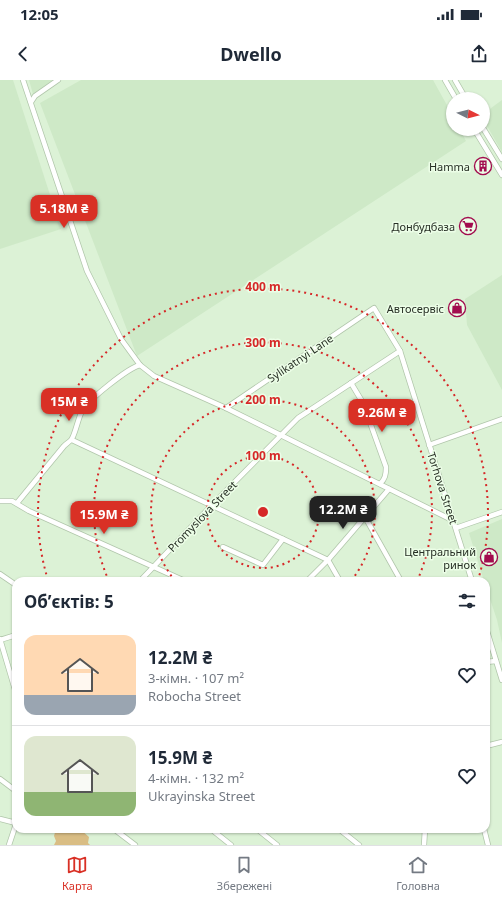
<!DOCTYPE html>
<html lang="uk">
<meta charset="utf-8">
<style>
body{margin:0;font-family:"Noto Sans",sans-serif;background:#f2f2f3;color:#1f2937;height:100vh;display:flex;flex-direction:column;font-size:15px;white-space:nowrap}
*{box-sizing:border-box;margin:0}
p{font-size:13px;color:#747a83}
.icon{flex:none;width:22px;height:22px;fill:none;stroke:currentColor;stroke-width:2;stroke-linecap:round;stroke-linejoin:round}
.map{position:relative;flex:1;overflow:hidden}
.drawer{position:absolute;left:12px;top:497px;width:478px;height:256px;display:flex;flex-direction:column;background:#fff;border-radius:12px;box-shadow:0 1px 3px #0004}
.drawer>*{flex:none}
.needle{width:26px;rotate:96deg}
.buttons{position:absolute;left:446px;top:12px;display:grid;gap:8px}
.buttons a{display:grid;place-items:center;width:44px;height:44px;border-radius:50%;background:#fff;box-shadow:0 1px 3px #0004;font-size:20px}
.price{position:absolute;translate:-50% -34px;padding:0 9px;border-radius:8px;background:#d93025;color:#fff;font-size:13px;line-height:26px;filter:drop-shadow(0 1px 2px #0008)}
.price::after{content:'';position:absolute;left:50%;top:24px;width:12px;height:9px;margin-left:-6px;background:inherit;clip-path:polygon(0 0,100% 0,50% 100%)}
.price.active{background:#222;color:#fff}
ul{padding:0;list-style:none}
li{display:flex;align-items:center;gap:12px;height:100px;padding:0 12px}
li+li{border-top:1px solid #e0e1e3}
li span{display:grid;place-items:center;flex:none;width:112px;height:80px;border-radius:12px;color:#555}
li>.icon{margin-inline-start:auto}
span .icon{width:48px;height:48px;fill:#fffc;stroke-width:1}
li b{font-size:17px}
h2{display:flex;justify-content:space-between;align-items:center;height:48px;padding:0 12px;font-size:17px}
.status{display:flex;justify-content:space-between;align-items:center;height:28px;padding:0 20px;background:#fff;direction:ltr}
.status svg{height:11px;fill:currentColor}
header{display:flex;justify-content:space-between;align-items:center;height:52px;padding:0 12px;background:#fff;font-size:18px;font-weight:700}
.menu{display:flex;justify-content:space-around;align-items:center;height:56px;border-top:1px solid #e0e1e3;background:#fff;font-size:11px;color:#747a83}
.menu a{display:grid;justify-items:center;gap:2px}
.menu .active{color:#d93025}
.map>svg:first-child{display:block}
</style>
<div class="status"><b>12:05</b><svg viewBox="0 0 49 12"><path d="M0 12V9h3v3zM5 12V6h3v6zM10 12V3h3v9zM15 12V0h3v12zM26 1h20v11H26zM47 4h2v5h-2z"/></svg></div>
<header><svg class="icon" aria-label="back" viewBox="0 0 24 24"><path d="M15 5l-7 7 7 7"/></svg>Dwello<svg class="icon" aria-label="share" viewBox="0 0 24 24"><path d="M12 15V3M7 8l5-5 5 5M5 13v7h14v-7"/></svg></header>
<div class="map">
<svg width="502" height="765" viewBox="0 0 502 765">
<rect width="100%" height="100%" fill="#dcf2d6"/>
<g fill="#cee9c7">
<path d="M 0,0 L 13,0 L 61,149 L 0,169 Z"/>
<path d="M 29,0 L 54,0 L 33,14 Z"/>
<path d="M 81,0 L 433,0 L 453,36 L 453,49 L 460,49 L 466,61 L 137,276 L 40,23 Z"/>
<path d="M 502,20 L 502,72 L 483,39 L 483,34 Z"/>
<path d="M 502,195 L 502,310 L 467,245 L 465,219 Z"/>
<path d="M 502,439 L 502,563 L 497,540 L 486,507 L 486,501 L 484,501 L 469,453 Z"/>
</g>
<path fill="#d9bd84" d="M 56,749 L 81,749 L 81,750 L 89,757 L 88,763 L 90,765 L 54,765 L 56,761 L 54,756 Z"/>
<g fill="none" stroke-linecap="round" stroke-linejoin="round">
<g stroke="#b1c6ab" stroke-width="6">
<g id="minor">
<path d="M 23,0 L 87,191 L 121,259 L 140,285 L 154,296 L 226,328 L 452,440"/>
<path d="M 445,0 L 456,19"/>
<path d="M 455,0 L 466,19"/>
<path d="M 31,22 L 35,16 L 58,0"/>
<path d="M 483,48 L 502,79"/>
<path d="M 474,49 L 502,95"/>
<path d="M 351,303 L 363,323 L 386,387 C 386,395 385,399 380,404"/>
<path d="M 226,328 L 374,228 L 400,271 L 472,501"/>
<path d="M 72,360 L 328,480 L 340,501"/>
<path d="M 429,365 L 502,339"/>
<path d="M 0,421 L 12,421 L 29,431 L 185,501"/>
<path d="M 17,423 L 64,366 C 66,364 69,362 71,360 C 75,356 78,338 82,331 C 88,320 128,288 140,285"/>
<path d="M 365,437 L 401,501"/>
<path d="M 456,448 L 502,432"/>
<path d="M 223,467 L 263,485 L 283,459"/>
<path d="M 0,494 L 16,505"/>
<path d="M 140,501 L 212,425 L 298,338 L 400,271"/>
<path d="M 307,501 L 328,480 L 389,409"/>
<path d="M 486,548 L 502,600"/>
<path d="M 0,559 L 16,613"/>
<path d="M 0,560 L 16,555"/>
<path d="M 486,582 L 496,581"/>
<path d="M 486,666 L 502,662"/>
<path d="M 0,699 L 16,711"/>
<path d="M 0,739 L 16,743"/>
<path d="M 114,749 L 135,765"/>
<path d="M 211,749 L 231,765"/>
<path d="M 257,749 L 277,765"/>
<path d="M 339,749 L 359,765"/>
<path d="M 484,749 L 488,765"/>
<path d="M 9,765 L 16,744"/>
<path d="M 424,765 L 425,749"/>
</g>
</g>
<use href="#minor" stroke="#fff" stroke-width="4.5"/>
</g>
<g fill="none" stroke="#d62828" stroke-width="2" stroke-dasharray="2 4">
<circle cx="263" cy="432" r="56"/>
<path d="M175 501A112 112 0 1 1 351 501"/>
<path d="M109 501A169 169 0 1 1 417 501"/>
<path d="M48 500A225 225 0 1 1 478 500"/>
</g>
<defs>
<g id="building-ring" transform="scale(0.9)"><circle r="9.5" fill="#ecfee7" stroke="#a20c4e" stroke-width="1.5"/><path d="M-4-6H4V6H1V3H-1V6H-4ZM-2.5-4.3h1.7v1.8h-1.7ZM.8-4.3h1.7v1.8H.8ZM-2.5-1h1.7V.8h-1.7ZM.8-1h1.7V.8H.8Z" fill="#a20c4e"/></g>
<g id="supermarket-ring" transform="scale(0.9)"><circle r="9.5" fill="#ecfee7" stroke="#a20c4e" stroke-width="1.5"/><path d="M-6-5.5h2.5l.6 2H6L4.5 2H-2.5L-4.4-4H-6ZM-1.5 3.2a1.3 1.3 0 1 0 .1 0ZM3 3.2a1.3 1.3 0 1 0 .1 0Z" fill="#a20c4e"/></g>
<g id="shop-ring" transform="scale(0.9)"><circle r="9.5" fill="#ecfee7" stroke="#a20c4e" stroke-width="1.5"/><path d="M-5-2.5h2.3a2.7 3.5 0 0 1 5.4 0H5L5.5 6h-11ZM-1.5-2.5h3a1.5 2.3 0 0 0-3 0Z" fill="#a20c4e"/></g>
</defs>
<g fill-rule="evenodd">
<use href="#building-ring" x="483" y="86"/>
<use href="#supermarket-ring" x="468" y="146"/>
<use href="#shop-ring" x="457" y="228"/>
<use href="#shop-ring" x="489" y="477"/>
</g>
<g text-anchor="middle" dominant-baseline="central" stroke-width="3" stroke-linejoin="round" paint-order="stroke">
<g font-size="11" fill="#272f25" stroke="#ecfee7" text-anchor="end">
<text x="470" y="86">Hamma</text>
<text x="455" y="146">Донбудбаза</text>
<text x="444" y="228">Автосервіс</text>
<text x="476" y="471">Центральний<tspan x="476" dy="13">ринок</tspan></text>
</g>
<g font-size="11" fill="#272f25" stroke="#ecfee7">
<text transform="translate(300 278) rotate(-34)">Sylikatnyi Lane</text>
<text transform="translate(443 408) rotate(72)">Torhova Street</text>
<text transform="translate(202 436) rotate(-46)">Promyslova Street</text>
</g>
</g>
<circle cx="263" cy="432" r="6" fill="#d62828" stroke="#ecfee7" stroke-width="2"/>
<g font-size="12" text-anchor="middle" font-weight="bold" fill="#d62828" stroke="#ecfee7" stroke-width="3" stroke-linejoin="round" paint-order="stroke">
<text x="263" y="211">400 m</text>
<text x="263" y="267">300 m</text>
<text x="263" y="324">200 m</text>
<text x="263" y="380">100 m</text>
</g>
</svg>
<div class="buttons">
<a><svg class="needle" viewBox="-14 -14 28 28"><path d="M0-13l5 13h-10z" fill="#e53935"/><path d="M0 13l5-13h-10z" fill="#747a83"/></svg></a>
</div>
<b class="price" style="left:64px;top:149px">5.18M ₴</b>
<b class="price" style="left:69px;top:342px">15M ₴</b>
<b class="price" style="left:382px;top:353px">9.26M ₴</b>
<b class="price active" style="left:343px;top:450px">12.2M ₴</b>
<b class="price" style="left:104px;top:455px">15.9M ₴</b>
<section class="drawer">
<h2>Об’єктів: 5<svg class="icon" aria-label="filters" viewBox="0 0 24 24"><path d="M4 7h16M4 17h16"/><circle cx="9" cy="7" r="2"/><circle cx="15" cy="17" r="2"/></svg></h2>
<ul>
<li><span style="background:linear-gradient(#ffd9b3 75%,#9aa5b1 0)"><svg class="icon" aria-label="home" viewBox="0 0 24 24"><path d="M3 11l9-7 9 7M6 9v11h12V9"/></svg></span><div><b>12.2M ₴</b><p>3-кімн. · 107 m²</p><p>Robocha Street</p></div><svg class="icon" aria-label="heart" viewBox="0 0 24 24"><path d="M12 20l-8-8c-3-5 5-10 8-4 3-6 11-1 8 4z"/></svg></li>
<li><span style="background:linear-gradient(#dfe7d0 70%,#8fb573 0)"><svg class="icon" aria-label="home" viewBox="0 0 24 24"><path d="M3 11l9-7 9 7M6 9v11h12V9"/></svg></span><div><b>15.9M ₴</b><p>4-кімн. · 132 m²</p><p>Ukrayinska Street</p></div><svg class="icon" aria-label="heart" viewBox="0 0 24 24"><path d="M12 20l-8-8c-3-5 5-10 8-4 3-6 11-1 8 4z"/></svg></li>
</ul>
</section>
</div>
<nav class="menu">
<a class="active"><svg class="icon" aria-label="map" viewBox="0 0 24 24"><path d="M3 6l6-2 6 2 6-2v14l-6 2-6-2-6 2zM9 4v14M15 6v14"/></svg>Карта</a>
<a><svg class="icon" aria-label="saved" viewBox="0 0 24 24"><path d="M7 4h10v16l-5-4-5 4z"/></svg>Збережені</a>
<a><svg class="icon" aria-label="home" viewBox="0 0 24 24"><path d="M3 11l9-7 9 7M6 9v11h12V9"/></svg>Головна</a>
</nav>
